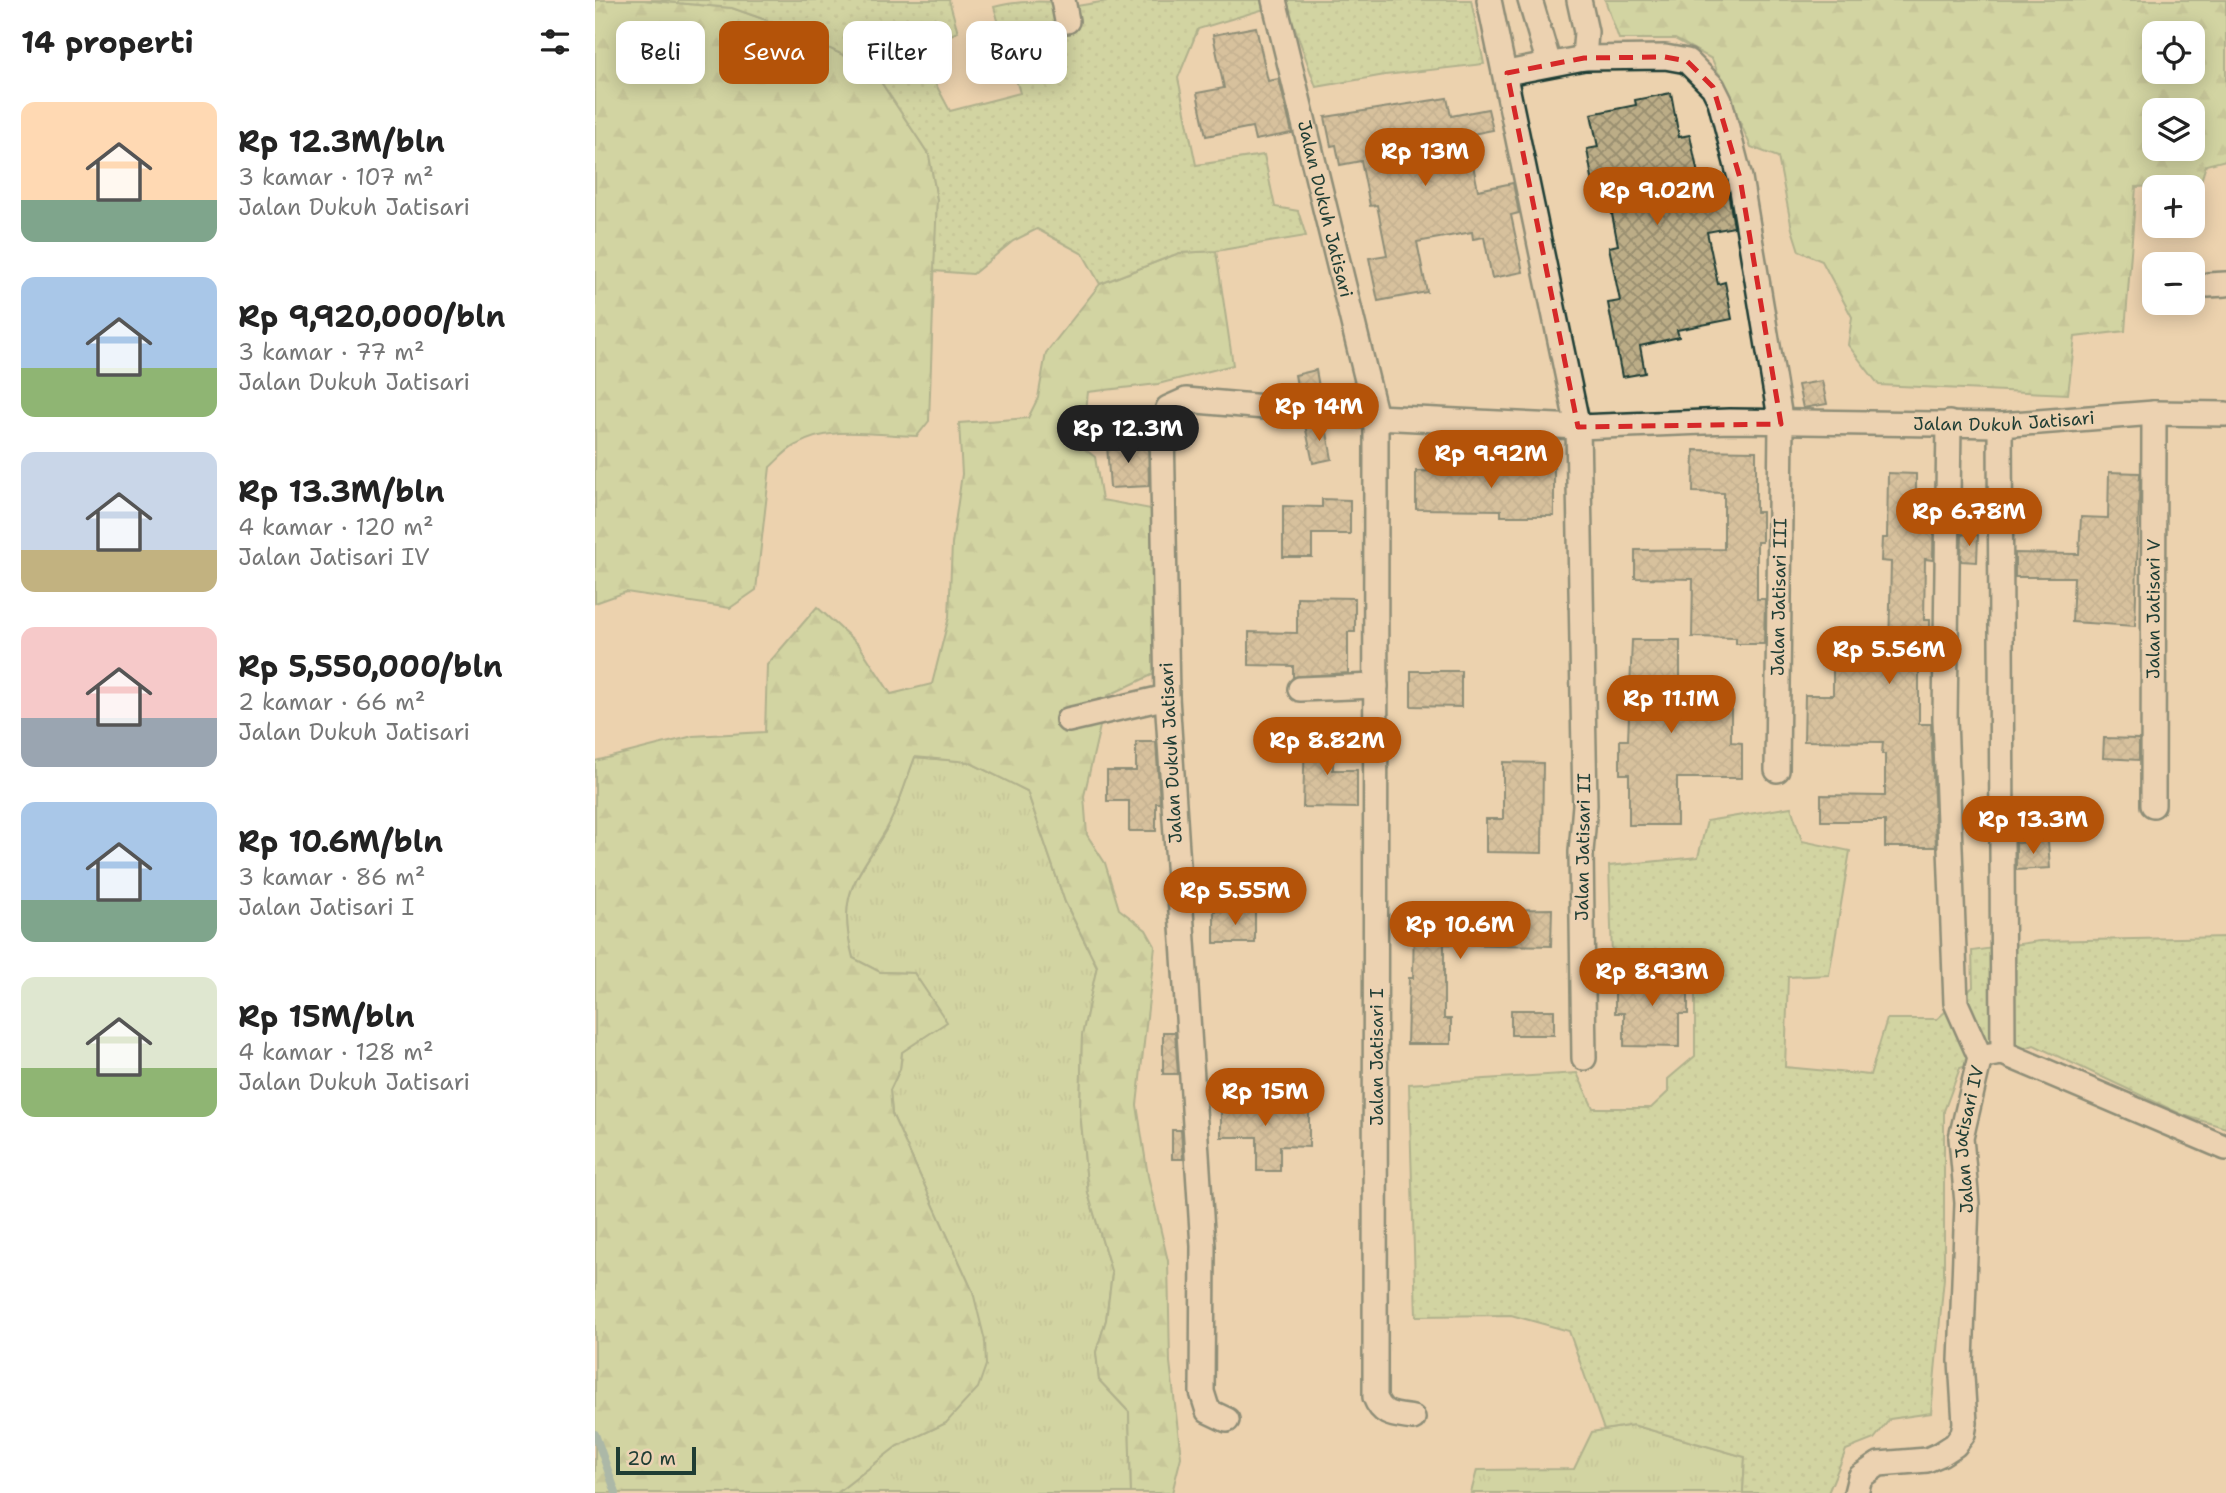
<!DOCTYPE html>
<html lang="id">
<meta charset="utf-8">
<style>
body{margin:0;font-family:"Shantell Sans",sans-serif;background:#f2f2f2;color:#222;height:100vh;display:flex;flex-direction:column;font-size:26px;white-space:nowrap}
*{box-sizing:border-box;margin:0}
p{font-size:23px;color:#767676}
.icon{flex:none;width:38px;height:38px;fill:none;stroke:currentColor;stroke-width:2;stroke-linecap:round;stroke-linejoin:round}
.map{position:relative;flex:1;overflow:hidden}
.details{display:flex;flex-direction:column;background:#fff;width:595px}
.details>*{flex:none}
.top-card{position:absolute;left:21px;top:21px;width:665px;height:63px;display:flex;gap:14px}
.fabs{position:absolute;left:1547px;top:21px;display:grid;gap:14px}
.fabs a{display:grid;place-items:center;width:63px;height:63px;border-radius:14px;background:#fff;box-shadow:0 4px 18px #0003;font-size:35px}
.scale{position:absolute;left:21px;bottom:18px;width:80px;box-sizing:border-box;padding-left:7px;border:4px solid #1f3d34;border-top:0;font-size:19px;line-height:24px;white-space:nowrap;color:#1f3d34;-webkit-text-stroke:5px #ecd2b4;paint-order:stroke}
.price{position:absolute;translate:-50% -60px;padding:0 16px;border-radius:24px;background:#b45309;color:#fff;font-size:23px;line-height:46px;filter:drop-shadow(0 2px 4px #0008)}
.price::after{content:'';position:absolute;left:50%;top:42px;width:21px;height:16px;margin-left:-10px;background:inherit;clip-path:polygon(0 0,100% 0,50% 100%)}
.price.selected{background:#222;color:#fff}
ul{padding:0;list-style:none}
li{display:flex;align-items:center;gap:21px;height:175px;padding:0 21px}
li span{display:grid;place-items:center;flex:none;width:196px;height:140px;border-radius:14px;color:#555}
li>.icon{margin-inline-start:auto}
span .icon{width:84px;height:84px;fill:#fffc;stroke-width:1}
li b{font-size:30px}
h2{display:flex;justify-content:space-between;align-items:center;height:84px;padding:0 21px;font-size:30px}
.chip{padding:0 24px;border-radius:14px;background:#fff;box-shadow:0 4px 18px #0003;font-size:24px;line-height:63px}
.chip.selected{background:#b45309;color:#fff}
main{display:flex;flex:1;min-height:0}
.map>svg:first-child{display:block}
</style>
<main>
<section class="details">
<h2>14 properti<svg class="icon" aria-label="filters" viewBox="0 0 24 24"><path d="M4 7h16M4 17h16"/><circle cx="9" cy="7" r="2"/><circle cx="15" cy="17" r="2"/></svg></h2>
<ul>
<li><span style="background:linear-gradient(#ffd9b3 70%,#7fa58c 0)"><svg class="icon" aria-label="home" viewBox="0 0 24 24"><path d="M3 11l9-7 9 7M6 9v11h12V9"/></svg></span><div><b>Rp 12.3M/bln</b><p>3 kamar · 107 m²</p><p>Jalan Dukuh Jatisari</p></div></li>
<li><span style="background:linear-gradient(#a9c7e8 65%,#8fb573 0)"><svg class="icon" aria-label="home" viewBox="0 0 24 24"><path d="M3 11l9-7 9 7M6 9v11h12V9"/></svg></span><div><b>Rp 9,920,000/bln</b><p>3 kamar · 77 m²</p><p>Jalan Dukuh Jatisari</p></div></li>
<li><span style="background:linear-gradient(#c9d6e8 70%,#c2b280 0)"><svg class="icon" aria-label="home" viewBox="0 0 24 24"><path d="M3 11l9-7 9 7M6 9v11h12V9"/></svg></span><div><b>Rp 13.3M/bln</b><p>4 kamar · 120 m²</p><p>Jalan Jatisari IV</p></div></li>
<li><span style="background:linear-gradient(#f6c9c9 65%,#9aa5b1 0)"><svg class="icon" aria-label="home" viewBox="0 0 24 24"><path d="M3 11l9-7 9 7M6 9v11h12V9"/></svg></span><div><b>Rp 5,550,000/bln</b><p>2 kamar · 66 m²</p><p>Jalan Dukuh Jatisari</p></div></li>
<li><span style="background:linear-gradient(#a9c7e8 70%,#7fa58c 0)"><svg class="icon" aria-label="home" viewBox="0 0 24 24"><path d="M3 11l9-7 9 7M6 9v11h12V9"/></svg></span><div><b>Rp 10.6M/bln</b><p>3 kamar · 86 m²</p><p>Jalan Jatisari I</p></div></li>
<li><span style="background:linear-gradient(#dfe7d0 65%,#8fb573 0)"><svg class="icon" aria-label="home" viewBox="0 0 24 24"><path d="M3 11l9-7 9 7M6 9v11h12V9"/></svg></span><div><b>Rp 15M/bln</b><p>4 kamar · 128 m²</p><p>Jalan Dukuh Jatisari</p></div></li>
</ul>
</section>
<div class="map">
<svg width="1631" height="1493" viewBox="0 0 1631 1493">
<defs>
<pattern id="grass-tufts" width="24" height="20" patternUnits="userSpaceOnUse" patternTransform="scale(1.75)"><rect width="24" height="20" fill="#b2d792"/><path d="M3 7l-1-3M5 7V3M7 7l1-3M15 17l-1-3M17 17v-4M19 17l1-3" fill="none" stroke="#99b97e"/></pattern>
<pattern id="forest-firs" width="22" height="20" patternUnits="userSpaceOnUse" patternTransform="scale(1.75)"><rect width="22" height="20" fill="#b2d792"/><path d="M5 1l3.5 6h-7zM16 11l3.5 6h-7z" fill="#99b97e"/></pattern>
<pattern id="garden-dots" width="8" height="8" patternUnits="userSpaceOnUse" patternTransform="scale(1.75)"><rect width="8" height="8" fill="#b2d792"/><path d="M2 2h.1M6 6h.1" fill="none" stroke="#99b97e" stroke-width="1.8" stroke-linecap="round"/></pattern>
<pattern id="building-cross-hatch" width="8" height="8" patternUnits="userSpaceOnUse" patternTransform="scale(1.75)"><rect width="8" height="8" fill="#bcad87"/><path d="M0 0l8 8M0 8l8-8" fill="none" stroke="#988e6f"/></pattern>
</defs>
<rect width="100%" height="100%" fill="#ecd2ae"/>
<filter id="ink" filterUnits="userSpaceOnUse"><feTurbulence type="fractalNoise" baseFrequency=".0143" numOctaves="2"/><feDisplacementMap in="SourceGraphic" scale="14" xChannelSelector="R" yChannelSelector="G"/><feConvolveMatrix kernelMatrix="1 2 1 2 8 2 1 2 1" color-interpolation-filters="sRGB"/></filter>
<g filter="url(#ink)">
<g fill="url(#grass-tufts)" stroke="#688a63" stroke-width="2">
<path d="M 320,757 L 374,762 L 432,791 L 470,902 L 502,967 L 487,1036 L 485,1111 L 493,1193 L 517,1274 L 511,1320 L 501,1352 L 504,1380 L 534,1412 L 536,1493 L 242,1493 L 302,1446 L 351,1423 L 378,1292 L 297,1114 L 295,1090 L 305,1069 L 307,1052 L 351,1022 L 319,973 L 285,972 L 258,958 C 241,892 261,882 292,828 C 304,806 311,780 320,757 Z"/>
<path d="M 1038,1425 L 1150,1457 L 1148,1493 L 876,1493 L 882,1470 L 979,1469 L 997,1432 Z"/>
</g>
<g fill="url(#forest-firs)" stroke="#688a63" stroke-width="2" fill-rule="evenodd">
<path d="M 0,0 L 49,0 L 137,8 L 185,25 L 261,61 L 282,76 L 334,155 L 342,199 L 334,421 L 322,436 C 283,436 237,424 201,445 C 191,450 183,460 175,467 L 161,590 L 135,608 L 31,592 L 0,603 Z"/>
<path d="M 1010,0 L 1631,0 L 1631,160 L 1611,165 L 1605,184 L 1541,187 L 1530,331 L 1480,337 L 1473,394 L 1284,385 L 1253,345 L 1257,317 L 1227,261 L 1204,251 L 1197,229 L 1183,157 L 1156,147 L 1117,59 L 1080,39 L 1024,39 ZM 1559,33 L 1598,33 L 1598,72 L 1559,72 ZM 1559,110 L 1598,110 L 1598,149 L 1559,149 Z"/>
<path d="M 621,251 L 638,365 L 563,384 L 493,392 L 487,447 L 500,457 L 507,500 L 556,509 L 559,674 L 512,696 L 489,796 L 492,835 L 510,863 L 524,909 L 551,930 L 560,946 L 542,1105 L 553,1176 L 573,1261 L 575,1362 L 586,1457 L 577,1493 L 536,1493 L 534,1412 L 504,1380 L 501,1352 L 511,1320 L 517,1274 L 493,1193 L 485,1111 L 487,1036 L 502,966 L 470,902 L 432,791 L 374,762 L 320,757 C 311,780 304,806 292,828 C 261,881 241,892 258,958 L 285,972 L 319,973 L 352,1022 L 307,1052 L 305,1069 L 295,1090 L 297,1114 L 378,1292 L 390,1341 L 391,1365 L 383,1388 L 351,1423 L 302,1446 L 242,1493 L 0,1493 L 0,761 L 98,736 L 170,732 L 172,665 L 222,607 L 264,645 L 296,694 L 337,684 L 354,617 L 357,544 L 367,474 L 364,423 L 433,418 L 443,398 L 451,353 L 505,284 L 584,253 Z"/>
</g>
<g fill="url(#garden-dots)" stroke="#688a63" stroke-width="2">
<path d="M 49,0 L 354,0 L 363,32 L 336,43 L 330,64 L 355,111 L 425,93 L 399,7 C 423,0 460,0 482,6 L 518,0 L 876,0 L 889,64 L 790,75 L 721,87 L 693,8 L 666,10 L 603,29 L 583,78 L 601,165 L 669,155 L 680,207 L 703,211 L 711,236 L 621,251 L 584,253 L 505,284 L 488,254 L 442,229 L 418,241 L 378,274 L 339,271 L 342,199 L 334,155 L 282,76 L 261,61 L 185,25 L 137,8 Z"/>
<path d="M 1196,807 L 1207,841 L 1255,851 L 1234,975 L 1193,977 L 1190,1067 L 1275,1075 L 1292,1019 L 1342,1019 L 1378,987 L 1377,951 L 1445,941 L 1631,937 L 1631,1128 L 1588,1115 L 1439,1045 L 1365,1068 L 1349,1111 L 1349,1278 L 1336,1413 L 1295,1419 L 1279,1439 L 1251,1450 L 1233,1493 L 1148,1493 L 1150,1457 L 1038,1425 L 1009,1430 L 974,1331 L 916,1315 L 821,1316 L 814,1084 L 982,1073 L 998,1108 L 1056,1108 L 1073,1092 L 1073,1079 L 1100,1056 L 1100,959 L 1017,957 L 1014,866 L 1103,857 L 1112,821 Z"/>
</g>
<g fill="none" stroke-linecap="round" stroke-linejoin="round">
<path stroke="#5d999e" stroke-width="8" d="M 0,1434 L 21,1493"/>
</g>
<g fill="url(#building-cross-hatch)" stroke="#1f3d34" stroke-width="2">
<path d="M 661,27 L 673,81 L 684,79 L 697,133 L 660,140 L 657,127 L 611,136 L 602,93 L 629,88 L 618,35 Z"/>
<path d="M 1076,93 L 1084,137 L 1095,135 L 1106,189 L 1132,185 L 1139,227 L 1112,232 L 1123,284 L 1130,282 L 1137,319 L 1082,330 L 1084,337 L 1045,346 L 1050,373 L 1027,377 L 1013,303 L 1025,301 L 1014,247 L 1023,245 L 1015,204 L 1003,206 L 997,178 L 992,149 L 1003,147 L 996,114 L 1041,105 L 1040,100 Z"/>
<path d="M 852,98 L 856,116 L 893,109 L 898,130 L 872,135 L 883,190 L 918,183 L 924,213 L 916,215 L 928,272 L 897,278 L 889,237 L 878,239 L 877,232 L 822,242 L 832,292 L 783,301 L 774,258 L 792,255 L 782,205 L 775,206 L 766,161 L 745,165 L 741,145 L 736,146 L 730,117 Z"/>
<path d="M 721,370 L 726,398 L 704,396 L 700,375 Z"/>
<path d="M 1227,381 L 1232,404 L 1208,408 L 1203,385 Z"/>
<path d="M 710,425 L 731,427 L 737,459 L 718,463 Z"/>
<path d="M 553,443 L 554,486 L 515,488 L 512,445 Z"/>
<path d="M 1099,450 L 1161,451 L 1161,512 L 1167,512 L 1167,542 L 1162,542 L 1162,599 L 1170,599 L 1169,644 L 1141,644 L 1141,638 L 1097,637 L 1098,579 L 1040,578 L 1040,550 L 1129,549 L 1129,493 L 1098,492 Z"/>
<path d="M 907,462 L 959,462 L 959,516 L 906,516 L 906,510 L 821,509 L 821,471 L 906,472 Z"/>
<path d="M 1514,472 L 1545,473 L 1540,626 L 1477,622 L 1479,577 L 1420,577 L 1420,553 L 1484,554 L 1486,517 L 1513,518 Z"/>
<path d="M 1293,473 L 1321,474 L 1321,493 L 1339,493 L 1338,560 L 1330,559 L 1329,620 L 1335,620 L 1335,651 L 1324,650 L 1324,724 L 1336,724 L 1341,847 L 1290,847 L 1290,821 L 1226,821 L 1226,795 L 1290,796 L 1290,754 L 1287,754 L 1288,742 L 1209,741 L 1210,695 L 1238,695 L 1238,647 L 1294,648 L 1296,562 L 1286,561 L 1287,538 L 1292,538 Z"/>
<path d="M 727,499 L 755,500 L 755,534 L 717,534 L 717,557 L 688,557 L 688,506 L 727,507 Z"/>
<path d="M 1367,534 L 1383,535 L 1382,562 L 1366,561 Z"/>
<path d="M 702,597 L 760,598 L 760,632 L 753,632 L 753,673 L 698,677 L 698,666 L 654,665 L 654,632 L 702,633 Z"/>
<path d="M 1037,640 L 1085,640 L 1085,691 L 1091,691 L 1091,694 L 1136,694 L 1136,742 L 1147,743 L 1147,778 L 1082,778 L 1082,825 L 1034,825 L 1034,774 L 1025,774 L 1025,740 L 1033,740 Z"/>
<path d="M 816,671 L 866,671 L 866,707 L 816,706 Z"/>
<path d="M 710,735 L 738,735 L 738,770 L 762,770 L 762,808 L 708,807 Z"/>
<path d="M 1509,738 L 1544,739 L 1544,760 L 1508,758 Z"/>
<path d="M 541,742 L 561,742 L 565,803 L 561,803 L 561,831 L 534,831 L 534,801 L 512,801 L 512,771 L 541,771 Z"/>
<path d="M 908,762 L 948,763 L 947,853 L 891,852 L 891,819 L 908,819 Z"/>
<path d="M 1453,841 L 1455,868 L 1421,870 L 1421,843 Z"/>
<path d="M 957,909 L 956,946 L 849,944 L 849,1019 L 856,1019 L 856,1044 L 812,1044 L 814,978 L 818,978 L 819,918 L 896,919 L 896,910 Z"/>
<rect x="619" y="911" width="41" height="32"/>
<path d="M 1020,974 L 1093,975 L 1093,1014 L 1084,1014 L 1084,1047 L 1029,1046 L 1029,1013 L 1020,1013 Z"/>
<rect x="916" y="1010" width="43" height="25"/>
<path d="M 568,1032 L 580,1032 L 583,1074 L 568,1074 Z"/>
<path d="M 626,1098 L 671,1098 L 671,1108 L 714,1109 L 714,1147 L 685,1146 L 685,1171 L 662,1171 L 662,1137 L 626,1137 Z"/>
<path d="M 577,1130 L 586,1130 L 588,1159 L 577,1159 Z"/>
</g>
<g fill="none" stroke-linecap="round" stroke-linejoin="round">
<g stroke="#1f3d34" stroke-width="28">
<g id="minor">
<path d="M 468,0 L 472,21"/>
<path id="s1" d="M 679,0 L 781,417 L 780,1397 C 787,1416 799,1415 818,1418"/>
<path d="M 894,0 L 983,427 L 990,805 L 986,852 L 989,1058"/>
<path d="M 935,0 L 954,64"/>
<path d="M 984,0 L 991,32 L 989,58"/>
<path d="M 912,73 L 989,58 L 1070,57 L 1092,61 L 1118,87 L 1125,101 L 1145,178 L 1186,424 L 1182,770"/>
<path d="M 1613,285 L 1631,284"/>
<path d="M 1405,425 L 1408,1053"/>
<path d="M 705,689 L 781,686"/>
<path d="M 473,720 L 572,697"/>
<path id="s2" d="M 1558,805 L 1559,413"/>
<path d="M 1395,1055 L 1408,1053 L 1631,1148"/>
<path id="s3" d="M 632,1420 L 613,1411 L 607,1392 L 608,1246 L 572,697 L 567,426 L 573,408 L 591,400 L 781,417 L 983,427 L 1134,421 L 1405,425 L 1559,413 L 1631,414"/>
<path id="s4" d="M 1261,1493 L 1265,1477 L 1284,1464 L 1332,1460 L 1346,1454 L 1360,1445 L 1368,1434 L 1370,1423 L 1366,1361 L 1372,1203 L 1366,1138 L 1385,1057 L 1361,1003 L 1350,719 L 1354,423"/>
</g>
</g>
<use href="#minor" stroke="#ecd2b4" stroke-width="23"/>
</g>
</g>
<path d="M0 0H1631V1493H0ZM 1070,57 L 1092,61 L 1118,87 L 1145,178 L 1186,424 L 983,427 L 912,73 L 989,58 Z" fill="#ecd2ae" fill-opacity=".55" fill-rule="evenodd"/>
<path fill="none" stroke="#d62828" stroke-width="5" stroke-dasharray="14 9" stroke-linejoin="round" d="M 1070,57 L 1092,61 L 1118,87 L 1145,178 L 1186,424 L 983,427 L 912,73 L 989,58 Z"/>
<g text-anchor="middle" dominant-baseline="central" stroke-width="5" stroke-linejoin="round" paint-order="stroke">
<g font-size="18" fill="#1f3d34" stroke="#ecd2b4">
<text stroke="none"><textPath href="#s1" startOffset="215">Jalan Dukuh Jatisari</textPath></text>
<text stroke="none"><textPath href="#s3" startOffset="1866">Jalan Dukuh Jatisari</textPath></text>
<text transform="translate(1184 597) rotate(-89)">Jalan Jatisari III</text>
<text stroke="none"><textPath href="#s2" startOffset="196">Jalan Jatisari V</textPath></text>
<text transform="translate(576 753) rotate(-93)">Jalan Dukuh Jatisari</text>
<text transform="translate(988 847) rotate(-89)">Jalan Jatisari II</text>
<text transform="translate(782 1057) rotate(-90)">Jalan Jatisari I</text>
<text stroke="none"><textPath href="#s4" startOffset="429">Jalan Jatisari IV</textPath></text>
</g>
</g>
</svg>
<div class="fabs">
<a><svg class="icon" aria-label="locate" viewBox="0 0 24 24"><circle cx="12" cy="12" r="6"/><path d="M12 2v4M12 18v4M2 12h4M18 12h4"/></svg></a>
<a><svg class="icon" aria-label="layers" viewBox="0 0 24 24"><path d="M12 4l9 5-9 5-9-5zM3 14l9 5 9-5"/></svg></a>
<a>+</a>
<a>−</a>
</div>
<div class="scale">20 m</div>
<b class="price" style="left:830px;top:188px">Rp 13M</b>
<b class="price" style="left:1062px;top:227px">Rp 9.02M</b>
<b class="price" style="left:724px;top:443px">Rp 14M</b>
<b class="price selected" style="left:533px;top:465px">Rp 12.3M</b>
<b class="price" style="left:896px;top:490px">Rp 9.92M</b>
<b class="price" style="left:1374px;top:548px">Rp 6.78M</b>
<b class="price" style="left:1294px;top:686px">Rp 5.56M</b>
<b class="price" style="left:1076px;top:735px">Rp 11.1M</b>
<b class="price" style="left:732px;top:777px">Rp 8.82M</b>
<b class="price" style="left:1438px;top:856px">Rp 13.3M</b>
<b class="price" style="left:640px;top:927px">Rp 5.55M</b>
<b class="price" style="left:865px;top:961px">Rp 10.6M</b>
<b class="price" style="left:1057px;top:1008px">Rp 8.93M</b>
<b class="price" style="left:670px;top:1128px">Rp 15M</b>
<div class="top-card">
<a class="chip">Beli</a>
<a class="chip selected">Sewa</a>
<a class="chip">Filter</a>
<a class="chip">Baru</a>
</div>
</div>
</main>
